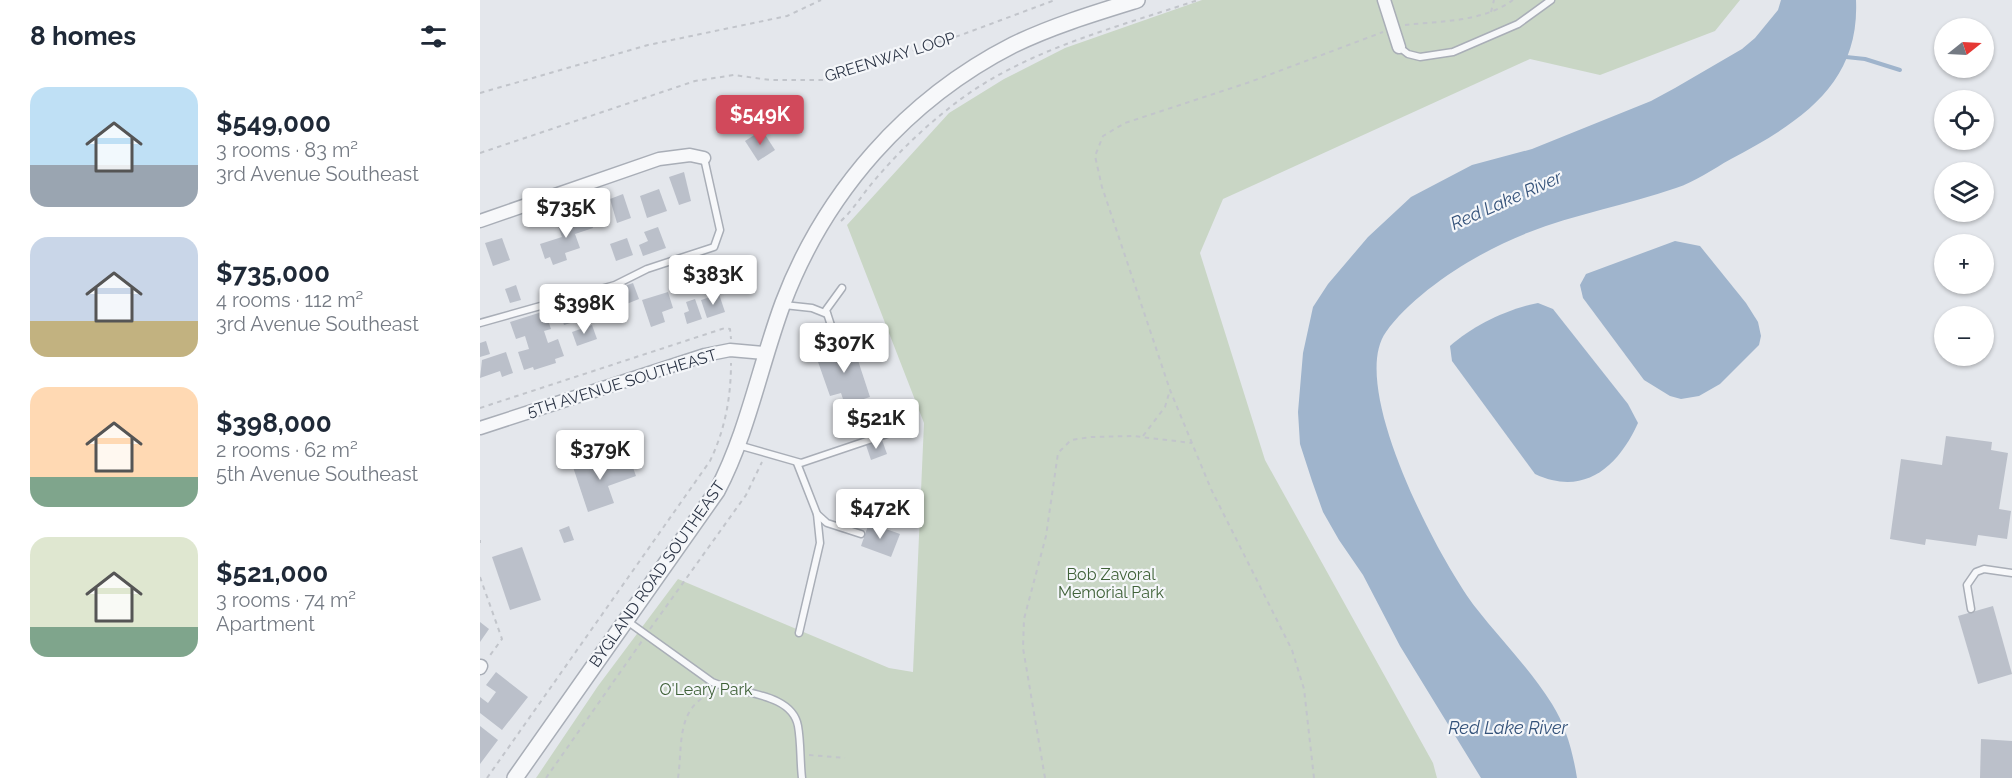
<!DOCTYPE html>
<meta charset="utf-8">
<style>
body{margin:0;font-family:Raleway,sans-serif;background:#f2f2f3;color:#1f2937;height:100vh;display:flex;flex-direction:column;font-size:22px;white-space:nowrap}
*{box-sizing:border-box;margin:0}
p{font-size:20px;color:#747a83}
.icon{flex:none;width:33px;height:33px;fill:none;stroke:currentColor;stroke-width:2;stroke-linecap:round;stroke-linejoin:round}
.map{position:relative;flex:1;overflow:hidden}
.details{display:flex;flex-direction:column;background:#fff;width:480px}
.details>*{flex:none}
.needle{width:39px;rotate:72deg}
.tools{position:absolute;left:1454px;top:18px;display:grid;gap:12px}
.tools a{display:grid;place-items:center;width:60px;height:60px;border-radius:50%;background:#fff;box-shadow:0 2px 4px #0004;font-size:30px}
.price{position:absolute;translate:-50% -51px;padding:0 14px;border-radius:6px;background:#fff;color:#222;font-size:20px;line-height:39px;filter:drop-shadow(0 2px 3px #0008)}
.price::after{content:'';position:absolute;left:50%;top:36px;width:18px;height:14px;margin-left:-9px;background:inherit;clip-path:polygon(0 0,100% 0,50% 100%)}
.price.on{background:#d1495b;color:#fff}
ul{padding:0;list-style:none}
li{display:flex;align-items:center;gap:18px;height:150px;padding:0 30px}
li span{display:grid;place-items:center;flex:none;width:168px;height:120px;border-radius:18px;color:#555}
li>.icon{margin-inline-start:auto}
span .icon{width:72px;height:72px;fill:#fffc;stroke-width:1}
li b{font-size:26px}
h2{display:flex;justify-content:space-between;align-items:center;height:72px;padding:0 30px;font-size:26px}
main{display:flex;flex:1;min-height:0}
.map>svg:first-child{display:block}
</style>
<main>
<section class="details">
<h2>8 homes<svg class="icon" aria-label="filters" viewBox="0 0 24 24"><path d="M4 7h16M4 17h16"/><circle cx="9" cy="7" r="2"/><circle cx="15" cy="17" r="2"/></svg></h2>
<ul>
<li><span style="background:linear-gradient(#bfe0f5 65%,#9aa5b1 0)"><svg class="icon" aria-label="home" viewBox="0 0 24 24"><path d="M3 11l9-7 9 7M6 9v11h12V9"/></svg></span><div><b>$549,000</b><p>3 rooms · 83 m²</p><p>3rd Avenue Southeast</p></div></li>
<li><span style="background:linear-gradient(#c9d6e8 70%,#c2b280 0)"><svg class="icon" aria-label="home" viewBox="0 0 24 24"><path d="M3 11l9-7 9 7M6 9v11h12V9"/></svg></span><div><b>$735,000</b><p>4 rooms · 112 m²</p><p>3rd Avenue Southeast</p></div></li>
<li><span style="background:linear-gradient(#ffd9b3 75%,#7fa58c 0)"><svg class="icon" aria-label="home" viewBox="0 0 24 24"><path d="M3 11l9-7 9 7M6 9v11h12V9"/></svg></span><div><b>$398,000</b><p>2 rooms · 62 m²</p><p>5th Avenue Southeast</p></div></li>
<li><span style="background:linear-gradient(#dfe7d0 75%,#7fa58c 0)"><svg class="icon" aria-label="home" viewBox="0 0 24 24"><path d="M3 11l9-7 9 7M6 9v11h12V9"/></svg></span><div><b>$521,000</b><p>3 rooms · 74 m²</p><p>Apartment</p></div></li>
</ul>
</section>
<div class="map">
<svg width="1532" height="778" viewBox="0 0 1532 778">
<rect width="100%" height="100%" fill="#e4e7ec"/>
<path fill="#c9d6c5" d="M 722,0 L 1260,0 L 1235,31 L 1120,75 L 1050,59 L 743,199 L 720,253 L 785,460 L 953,763 L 957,778 L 56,778 L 118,686 L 198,579 L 409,668 L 433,672 L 444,423 L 367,225 L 469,113 L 524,79 L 585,48 Z"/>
<g fill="#9fb4cc">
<path d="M 1301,0 L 1376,0 C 1380,86 1318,123 1251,159 C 1233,169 1215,182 1196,188 C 1147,205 1095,214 1047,233 C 1000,251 935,291 906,332 C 867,386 959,560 996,608 C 1021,640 1050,669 1072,704 C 1086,726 1093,753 1097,778 L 1001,778 L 920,646 L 883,575 L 859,540 L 843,512 L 832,481 L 820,444 L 818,412 L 823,353 L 833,307 L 848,284 L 888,237 L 931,197 L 992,165 L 1052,149 L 1171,101 L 1195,88 L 1262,49 L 1275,38 L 1298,10 Z"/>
<path d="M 1195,241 L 1220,246 L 1266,303 L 1278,322 L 1281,336 L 1279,345 L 1240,384 L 1219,396 L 1201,399 L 1190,396 L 1164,380 L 1103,298 L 1100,285 L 1106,274 Z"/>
<path d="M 1058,303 L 1073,309 L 1148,404 L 1158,423 C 1138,467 1104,497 1055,474 L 972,361 L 970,346 C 992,326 1029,308 1058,303 Z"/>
</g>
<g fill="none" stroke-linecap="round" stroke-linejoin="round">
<path stroke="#9fb4cc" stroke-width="4" d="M 1366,57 L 1385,59 L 1420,70"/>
</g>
<g fill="#bbc0ca">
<path d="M 282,130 L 295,150 L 278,161 L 265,141 Z"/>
<path d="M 204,172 L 211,201 L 199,205 L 189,177 Z"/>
<path d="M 179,189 L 187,211 L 167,218 L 160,196 Z"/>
<path d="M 143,194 L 151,218 L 137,223 L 130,199 Z"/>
<path d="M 108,213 L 113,228 L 95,234 L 100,248 L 85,253 L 87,260 L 73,265 L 70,257 L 65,259 L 60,244 L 82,237 L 77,223 Z"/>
<path d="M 178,227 L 186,248 L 163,256 L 159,245 L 168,241 L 164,232 Z"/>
<path d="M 22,238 L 30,260 L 13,266 L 5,243 Z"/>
<path d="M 147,238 L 153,255 L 136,261 L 130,244 Z"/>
<path d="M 227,271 L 233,287 L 214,293 L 209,277 Z"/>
<path d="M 153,283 L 159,299 L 144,305 L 139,288 Z"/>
<path d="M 36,285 L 41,300 L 30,303 L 25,289 Z"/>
<path d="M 188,292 L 193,308 L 182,312 L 185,322 L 171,327 L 162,300 Z"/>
<path d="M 126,294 L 131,310 L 112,317 L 106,301 Z"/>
<path d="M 239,294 L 245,312 L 227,318 L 221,300 Z"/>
<path d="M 215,299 L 222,319 L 207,324 L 204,313 L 209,311 L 206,302 Z"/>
<path d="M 92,307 L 97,321 L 84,325 L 80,311 Z"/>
<path d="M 65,311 L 71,329 L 64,331 L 68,343 L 78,339 L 84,356 L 75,359 L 76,363 L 54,370 L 53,367 L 44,370 L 38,352 L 49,349 L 45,336 L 36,339 L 30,322 Z"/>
<path d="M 112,325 L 117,339 L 97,346 L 92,332 Z"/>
<path d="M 6,341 L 10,354 L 0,357 L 0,343 Z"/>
<path d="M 372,342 L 390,397 L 365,405 L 361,393 L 350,396 L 337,359 L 350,355 L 348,350 Z"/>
<path d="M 26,352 L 33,373 L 22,377 L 20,371 L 0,378 L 2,360 Z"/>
<path d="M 1466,436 L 1512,442 L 1511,450 L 1528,453 L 1519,509 L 1531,511 L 1527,539 L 1498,535 L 1496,546 L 1446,539 L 1445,545 L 1410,539 L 1421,459 L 1462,465 Z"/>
<path d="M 402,440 L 407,454 L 391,460 L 386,445 Z"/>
<path d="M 114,457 L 119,470 L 150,459 L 156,476 L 128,486 L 134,503 L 108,512 L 92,464 Z"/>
<path d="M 389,523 L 420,534 L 411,557 L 381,546 Z"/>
<path d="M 89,526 L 94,540 L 84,543 L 79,530 Z"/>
<path d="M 42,547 L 61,600 L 30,610 L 12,557 Z"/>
<path d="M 1513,606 L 1532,674 L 1498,684 L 1478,616 Z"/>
<path d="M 0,622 L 9,629 L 0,642 Z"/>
<path d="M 16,672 L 48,697 L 22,730 L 0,713 L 0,697 L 8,703 L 16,692 L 6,685 Z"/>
<path d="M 0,726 L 18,740 L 0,764 Z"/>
<path d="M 1501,739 L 1532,741 L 1532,778 L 1500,778 Z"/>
</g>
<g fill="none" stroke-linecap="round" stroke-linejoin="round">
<g stroke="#a9aeb7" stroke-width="9">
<g id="service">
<path d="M 919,47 L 928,54 L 940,57 L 973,52 L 1038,24 L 1071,0"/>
<path d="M 304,305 L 332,308 L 347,314"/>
<path d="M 0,323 L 135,285 L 167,269 L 234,247 L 240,230 L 224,158"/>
<path d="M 358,347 L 346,310 L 362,288"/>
<path d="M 258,445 L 321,463 L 407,434"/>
<path d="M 317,463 L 337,514 L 340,543 L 319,633"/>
<path d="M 337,514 L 347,523 L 381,534"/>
<path d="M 1491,609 L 1487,585 L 1496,572 L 1504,569 L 1532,573"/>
<path d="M 147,621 L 232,682 C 258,694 312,692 318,726 C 321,743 320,761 322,778"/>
</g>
</g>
<g stroke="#a9aeb7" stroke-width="15">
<g id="minor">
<path d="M 904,0 L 919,47"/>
<path d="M 0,221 L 179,159 L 210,155 L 224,158"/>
<path d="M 0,428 L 225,355 L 250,350 L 285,353"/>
<path d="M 0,668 L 1,666"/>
</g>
</g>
<g stroke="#a9aeb7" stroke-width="18">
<path id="tertiary" d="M 35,778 L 237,491 C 268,432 280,365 303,303 C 345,192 427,99 533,45 C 572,26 615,13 657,0"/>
</g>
<g stroke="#c2c5cb" stroke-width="2" stroke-dasharray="4.5 4.5" stroke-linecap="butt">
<path d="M 1011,12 L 1014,0"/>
<path d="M 925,25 C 961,21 1003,22 1033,0"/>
<path d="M 0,93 L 168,45 L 307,16 L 341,0"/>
<path d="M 0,153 L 215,81 L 254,75 L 290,80 L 344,80 L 481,35 L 575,0"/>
<path d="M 361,221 C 374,209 382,195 393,182 C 415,156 440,131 468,109 C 539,51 632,29 718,0"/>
<path d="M 0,408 L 245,328 L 250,329 L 251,339"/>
<path d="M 663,436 L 685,407 L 690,390"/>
<path d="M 0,540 L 0,543"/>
<path d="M 0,577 L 22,639 L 8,658"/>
<path d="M 170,629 L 266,495 L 282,462"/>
<path d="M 329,755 L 365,758"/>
<path d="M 7,778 L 230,461 C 245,430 251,397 251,363"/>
<path d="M 66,778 L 162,641"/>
<path d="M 198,778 C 203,745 195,707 234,692"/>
<path d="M 565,778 L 543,648 L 544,619 L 566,536 L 578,453 L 591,440 L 611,437 L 653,436 L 712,443"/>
<path d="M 834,778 L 824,689 L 812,650 L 731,489 L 690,390 L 622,187 L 615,156 L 623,136 L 645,123 L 770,82 L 903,32"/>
</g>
<use href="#service" stroke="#f7f8fa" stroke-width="6"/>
<use href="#minor" stroke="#f7f8fa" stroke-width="12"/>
<use href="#tertiary" stroke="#f7f8fa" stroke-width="15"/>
</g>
<g text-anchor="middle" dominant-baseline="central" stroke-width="4.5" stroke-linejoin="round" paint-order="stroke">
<g font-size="16" fill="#2b3445" stroke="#f4f6f9">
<text transform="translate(410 57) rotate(-17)">GREENWAY LOOP</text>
<text transform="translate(142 383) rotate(-17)">5TH AVENUE SOUTHEAST</text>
<text transform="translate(177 574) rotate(-55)">BYGLAND ROAD SOUTHEAST</text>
</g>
<g font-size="16" fill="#3f6138" stroke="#f4f6f9">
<text x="631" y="574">Bob Zavoral<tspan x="631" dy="18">Memorial Park</tspan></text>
<text x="226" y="689">O'Leary Park</text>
</g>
<g font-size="18" font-style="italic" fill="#34527a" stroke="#f4f6f9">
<text transform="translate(1026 200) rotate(-24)">Red Lake River</text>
<text x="1028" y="727">Red Lake River</text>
</g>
</g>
</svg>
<div class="tools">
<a><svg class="needle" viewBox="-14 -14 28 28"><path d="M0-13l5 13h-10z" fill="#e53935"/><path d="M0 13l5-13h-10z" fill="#747a83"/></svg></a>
<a><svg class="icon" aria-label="locate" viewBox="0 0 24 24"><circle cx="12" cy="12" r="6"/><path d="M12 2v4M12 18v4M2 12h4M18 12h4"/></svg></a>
<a><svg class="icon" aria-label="layers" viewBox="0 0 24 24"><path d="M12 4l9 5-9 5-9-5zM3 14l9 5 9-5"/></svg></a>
<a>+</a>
<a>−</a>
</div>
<b class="price on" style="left:280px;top:146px">$549K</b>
<b class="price" style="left:86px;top:239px">$735K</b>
<b class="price" style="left:233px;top:306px">$383K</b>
<b class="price" style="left:104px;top:335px">$398K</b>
<b class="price" style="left:364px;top:374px">$307K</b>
<b class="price" style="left:396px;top:450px">$521K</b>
<b class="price" style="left:120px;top:481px">$379K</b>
<b class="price" style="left:400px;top:540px">$472K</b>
</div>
</main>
